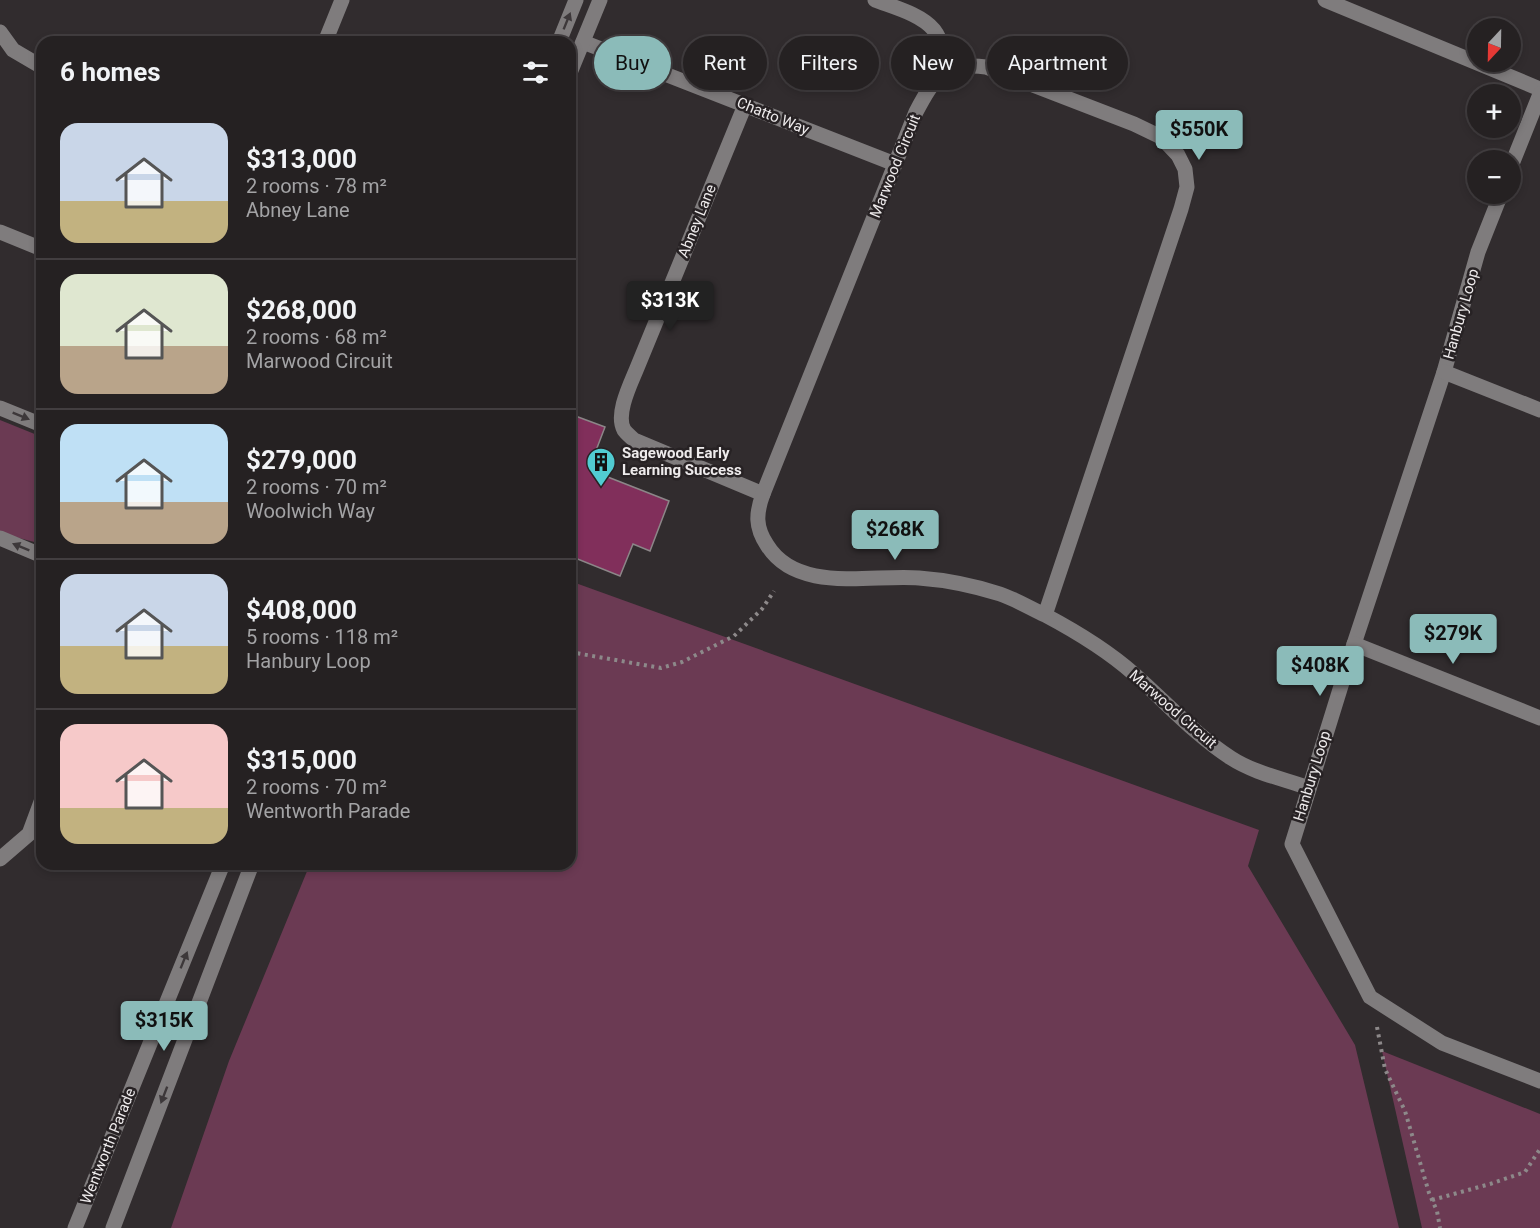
<!DOCTYPE html>
<meta charset="utf-8">
<style>
body{margin:0;font-family:Roboto,sans-serif;background:#2d292a;color:#f1f3f6;height:100vh;display:flex;flex-direction:column;font-size:22px;white-space:nowrap}
*{box-sizing:border-box;margin:0}
p{font-size:20px;color:#a3a3a5}
.icon{flex:none;width:33px;height:33px;fill:none;stroke:currentColor;stroke-width:2;stroke-linecap:round;stroke-linejoin:round}
.map{position:relative;flex:1;overflow:hidden}
.panel{position:absolute;left:36px;top:36px;width:540px;height:834px;display:flex;flex-direction:column;background:#252122;border-radius:18px;box-shadow:0 3px 9px #0003,0 0 0 2px #423e40}
.panel>*{flex:none}
.banner{position:absolute;left:594px;top:36px;width:570px;height:54px;display:flex;gap:12px}
.needle{width:39px;rotate:202deg}
.controls{position:absolute;left:1467px;top:18px;display:grid;gap:12px}
.controls a{display:grid;place-items:center;width:54px;height:54px;border-radius:50%;background:#252122;box-shadow:0 3px 9px #0003,0 0 0 2px #423e40;font-size:30px}
.price{position:absolute;translate:-50% -51px;padding:0 14px;border-radius:6px;background:#8bbbb9;color:#111;font-size:20px;line-height:39px;filter:drop-shadow(0 2px 3px #0008)}
.price::after{content:'';position:absolute;left:50%;top:36px;width:18px;height:14px;margin-left:-9px;background:inherit;clip-path:polygon(0 0,100% 0,50% 100%)}
.price.on{background:#222;color:#fff}
ul{padding:0;list-style:none}
li{display:flex;align-items:center;gap:18px;height:150px;padding:0 24px}
li+li{border-top:2px solid #423e40}
li span{display:grid;place-items:center;flex:none;width:168px;height:120px;border-radius:18px;color:#555}
li>.icon{margin-inline-start:auto}
span .icon{width:72px;height:72px;fill:#fffc;stroke-width:1}
li b{font-size:26px}
h2{display:flex;justify-content:space-between;align-items:center;height:72px;padding:0 24px;font-size:26px}
.chip{padding:0 21px;border-radius:27px;background:#252122;box-shadow:0 3px 9px #0003,0 0 0 2px #423e40;font-size:21px;line-height:54px}
.chip.on{background:#8bbbb9;color:#111}
.map>svg:first-child{display:block}
</style>
<div class="map">
<svg width="1540" height="1228" viewBox="0 0 1540 1228">
<rect width="100%" height="100%" fill="#312c2e"/>
<g fill="#6b3a53">
<path d="M 0,420 L 42,437 L 42,544 L 15,537 L 0,531 Z"/>
<path d="M 570,581 L 1259,830 L 1248,866 L 1355,1045 L 1399,1228 L 171,1228 L 229,1061 L 310,864 L 570,864 Z"/>
<path d="M 1382,1051 L 1540,1114 L 1540,1228 L 1422,1228 Z"/>
</g>
<path fill="#812f5b" stroke="#8c8688" stroke-width="1.5" d="M 570,414 L 605,427 L 592,461 L 598,464 L 595,472 L 669,501 L 650,551 L 633,544 L 620,576 L 570,556 Z"/>
<g fill="none" stroke-linecap="round" stroke-linejoin="round">
<g stroke="#8d898a" stroke-width="4" stroke-dasharray="3 4.5" stroke-linecap="butt">
<path d="M 570,652 L 661,668 L 682,662 L 734,636 L 762,609 L 774,591"/>
<path d="M 1377,1027 L 1385,1069 L 1405,1111 L 1429,1193 L 1437,1211 L 1440,1228"/>
<path d="M 1432,1200 L 1490,1184 L 1525,1172 L 1540,1149"/>
</g>
<g stroke="#7f7c7d" stroke-width="15">
<path d="M 875,0 C 893,7 921,14 934,30 C 942,40 946,56 951,69"/>
<path d="M 1325,0 L 1540,89"/>
<path d="M 0,32 L 13,50 L 42,67"/>
<path d="M 325,42 L 342,0"/>
<path d="M 559,42 L 576,0"/>
<path d="M 583,42 L 895,164"/>
<path d="M 570,73 L 600,0"/>
<path d="M 745,105 L 637,368 C 631,383 615,414 624,430 C 626,433 631,437 634,440 L 763,494"/>
<path d="M 1510,169 L 1540,94"/>
<path d="M 1501,194 L 1478,252 L 1444,372 L 1354,644 L 1292,844 L 1370,997 L 1442,1043 L 1540,1081"/>
<path d="M 0,232 L 42,249"/>
<path d="M 1444,372 L 1540,410"/>
<path d="M 0,408 L 42,425"/>
<path d="M 0,538 L 38,554 L 42,553"/>
<path d="M 1045,615 C 1030,608 1015,599 1000,594 C 975,586 946,580 919,578 C 871,574 797,594 767,545 C 755,527 756,513 763,494 L 916,112 C 934,78 945,61 986,67 L 1134,124 L 1161,137 L 1178,155 L 1185,169 L 1187,187 L 1181,209 L 1045,615 C 1077,632 1107,650 1134,674 C 1166,702 1195,735 1231,758 C 1254,773 1284,779 1309,788"/>
<path d="M 1354,644 L 1540,718"/>
<path d="M 0,859 L 29,834 L 42,799"/>
<path d="M 75,1228 L 223,864"/>
<path d="M 113,1228 L 252,864"/>
</g>
</g>
<defs><path id="oneway-solid" d="M-6-.8H1V-3.2L6.5 0L1 3.2V.8H-6Z" transform="scale(1.5)"/></defs>
<g fill="#3d383a">
<use href="#oneway-solid" transform="translate(567 21) rotate(-68)"/>
<use href="#oneway-solid" transform="translate(21 416) rotate(22)"/>
<use href="#oneway-solid" transform="translate(21 547) rotate(-158)"/>
<use href="#oneway-solid" transform="translate(184 960) rotate(-68)"/>
<use href="#oneway-solid" transform="translate(164 1095) rotate(111)"/>
</g>
<defs>
<g id="building-pin" transform="scale(1.5)"><path d="M0 17L-7.5 6A9.5 9.5 0 1 1 7.5 6Z" fill="#51ccd2" stroke="#272224"/><path d="M-4-6H4V6H1V3H-1V6H-4ZM-2.5-4.3h1.7v1.8h-1.7ZM.8-4.3h1.7v1.8H.8ZM-2.5-1h1.7V.8h-1.7ZM.8-1h1.7V.8H.8Z" fill="#111"/></g>
</defs>
<g fill-rule="evenodd">
<use href="#building-pin" x="601" y="462"/>
</g>
<g text-anchor="middle" dominant-baseline="central" stroke-width="5" stroke-linejoin="round" paint-order="stroke">
<g font-size="15" fill="#eeebec" stroke="#272224">
<text transform="translate(773 116) rotate(22)">Chatto Way</text>
<text transform="translate(895 166) rotate(-68)">Marwood Circuit</text>
<text transform="translate(697 221) rotate(-68)">Abney Lane</text>
<text transform="translate(1461 314) rotate(-74)">Hanbury Loop</text>
<text transform="translate(1173 709) rotate(41)">Marwood Circuit</text>
<text transform="translate(1312 776) rotate(-73)">Hanbury Loop</text>
<text transform="translate(108 1146) rotate(-68)">Wentworth Parade</text>
</g>
<g font-size="15" font-weight="bold" fill="#eeebec" stroke="#272224" text-anchor="start">
<text x="622" y="453">Sagewood Early<tspan x="622" dy="17">Learning Success</tspan></text>
</g>
</g>
</svg>
<div class="controls">
<a><svg class="needle" viewBox="-14 -14 28 28"><path d="M0-13l5 13h-10z" fill="#e53935"/><path d="M0 13l5-13h-10z" fill="#a3a3a5"/></svg></a>
<a>+</a>
<a>−</a>
</div>
<b class="price" style="left:1199px;top:161px">$550K</b>
<b class="price on" style="left:670px;top:332px">$313K</b>
<b class="price" style="left:895px;top:561px">$268K</b>
<b class="price" style="left:1453px;top:665px">$279K</b>
<b class="price" style="left:1320px;top:697px">$408K</b>
<b class="price" style="left:164px;top:1052px">$315K</b>
<div class="banner">
<a class="chip on">Buy</a>
<a class="chip">Rent</a>
<a class="chip">Filters</a>
<a class="chip">New</a>
<a class="chip">Apartment</a>
</div>
<section class="panel">
<h2>6 homes<svg class="icon" aria-label="filters" viewBox="0 0 24 24"><path d="M4 7h16M4 17h16"/><circle cx="9" cy="7" r="2"/><circle cx="15" cy="17" r="2"/></svg></h2>
<ul>
<li><span style="background:linear-gradient(#c9d6e8 65%,#c2b280 0)"><svg class="icon" aria-label="home" viewBox="0 0 24 24"><path d="M3 11l9-7 9 7M6 9v11h12V9"/></svg></span><div><b>$313,000</b><p>2 rooms · 78 m²</p><p>Abney Lane</p></div></li>
<li><span style="background:linear-gradient(#dfe7d0 60%,#b9a48a 0)"><svg class="icon" aria-label="home" viewBox="0 0 24 24"><path d="M3 11l9-7 9 7M6 9v11h12V9"/></svg></span><div><b>$268,000</b><p>2 rooms · 68 m²</p><p>Marwood Circuit</p></div></li>
<li><span style="background:linear-gradient(#bfe0f5 65%,#b9a48a 0)"><svg class="icon" aria-label="home" viewBox="0 0 24 24"><path d="M3 11l9-7 9 7M6 9v11h12V9"/></svg></span><div><b>$279,000</b><p>2 rooms · 70 m²</p><p>Woolwich Way</p></div></li>
<li><span style="background:linear-gradient(#c9d6e8 60%,#c2b280 0)"><svg class="icon" aria-label="home" viewBox="0 0 24 24"><path d="M3 11l9-7 9 7M6 9v11h12V9"/></svg></span><div><b>$408,000</b><p>5 rooms · 118 m²</p><p>Hanbury Loop</p></div></li>
<li><span style="background:linear-gradient(#f6c9c9 70%,#c2b280 0)"><svg class="icon" aria-label="home" viewBox="0 0 24 24"><path d="M3 11l9-7 9 7M6 9v11h12V9"/></svg></span><div><b>$315,000</b><p>2 rooms · 70 m²</p><p>Wentworth Parade</p></div></li>
</ul>
</section>
</div>
